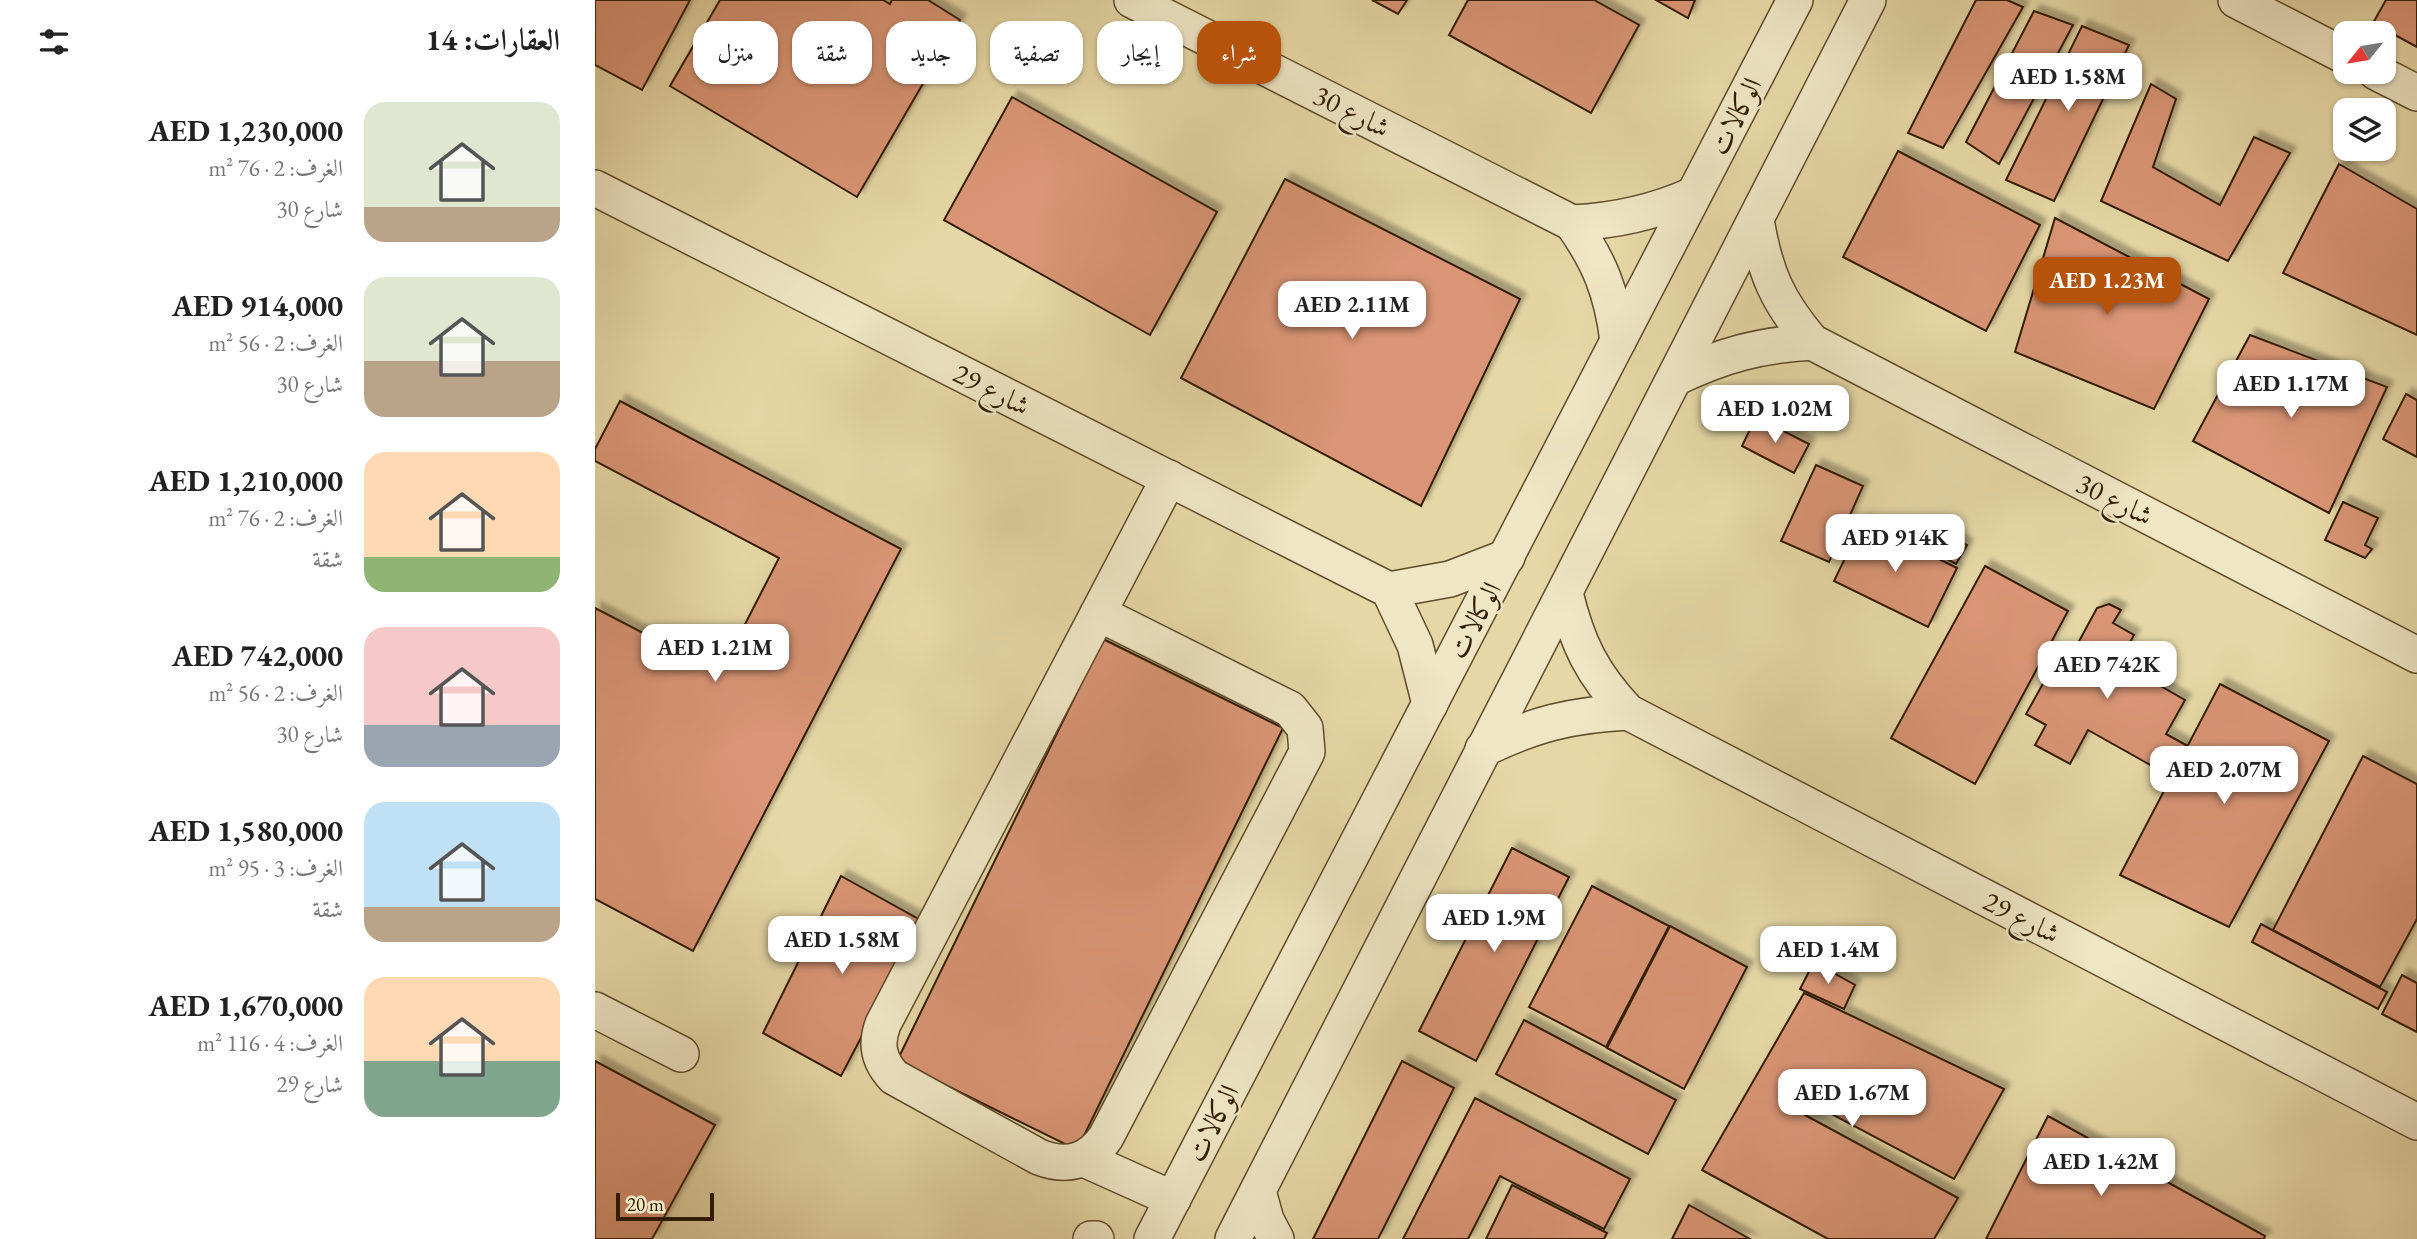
<!DOCTYPE html>
<html lang="ar">
<meta charset="utf-8">
<style>
body{margin:0;font-family:"EB Garamond",Amiri,serif;background:#f2f2f2;color:#222;direction:rtl;height:100vh;display:flex;flex-direction:column;font-size:26px;white-space:nowrap}
*{box-sizing:border-box;margin:0}
p{font-size:23px;color:#767676}
.icon{flex:none;width:38px;height:38px;fill:none;stroke:currentColor;stroke-width:2;stroke-linecap:round;stroke-linejoin:round}
.map{position:relative;flex:1;overflow:hidden;direction:ltr}
.sheet{display:flex;flex-direction:column;background:#fff;width:595px}
.sheet>*{flex:none}
.top-card{position:absolute;left:21px;top:21px;width:665px;height:63px;direction:rtl;display:flex;gap:14px}
.needle{width:46px;rotate:240deg}
.buttons{position:absolute;left:1738px;top:21px;display:grid;gap:14px}
.buttons a{display:grid;place-items:center;width:63px;height:63px;border-radius:14px;background:#fff;box-shadow:0 2px 5px #0004;font-size:35px}
.scale{position:absolute;left:21px;bottom:18px;width:98px;box-sizing:border-box;padding-left:7px;border:4px solid #331c00;border-top:0;font-size:19px;line-height:24px;white-space:nowrap;color:#331c00;-webkit-text-stroke:5px #efe6c5;paint-order:stroke}
.price{position:absolute;translate:-50% -60px;padding:0 16px;border-radius:14px;background:#fff;color:#222;font-size:23px;line-height:46px;filter:drop-shadow(0 2px 4px #0008)}
.price::after{content:'';position:absolute;left:50%;top:42px;width:21px;height:16px;margin-left:-10px;background:inherit;clip-path:polygon(0 0,100% 0,50% 100%)}
.price.on{background:#b45309;color:#fff}
ul{padding:0;list-style:none}
li{display:flex;align-items:center;gap:21px;height:175px;padding:0 35px}
li span{display:grid;place-items:center;flex:none;width:196px;height:140px;border-radius:21px;color:#555}
li>.icon{margin-inline-start:auto}
span .icon{width:84px;height:84px;fill:#fffc;stroke-width:1}
li b{font-size:30px}
h2{display:flex;justify-content:space-between;align-items:center;height:84px;padding:0 35px;font-size:30px}
.tag{padding:0 24px;border-radius:21px;background:#fff;box-shadow:0 2px 5px #0004;font-size:24px;line-height:63px}
.tag.on{background:#b45309;color:#fff}
main{display:flex;flex:1;min-height:0}
.map>svg:first-child{display:block}
</style>
<main>
<div class="map">
<svg width="1822" height="1239" viewBox="0 0 1822 1239">
<defs>
<filter id="shadow"><feDropShadow dx="6" dy="-6" stdDeviation="2" flood-color="#0004"/></filter>
</defs>
<rect width="100%" height="100%" fill="#e6d8a6"/>
<filter id="stains"><feTurbulence type="fractalNoise" baseFrequency=".00286" numOctaves="4"/><feColorMatrix values="0 0 0 0 .2 0 0 0 0 .09 0 0 0 0 .02 0 0 0 .5 -.17"/></filter>
<radialGradient id="worn" r=".72"><stop offset=".6" stop-color="#630" stop-opacity="0"/><stop offset="1" stop-color="#630" stop-opacity=".3"/></radialGradient>
<g fill="#d99575" stroke="#331c00" stroke-width="2" filter="url(#shadow)">
<path d="M 0,0 L 95,0 L 47,90 L 0,65 Z"/>
<path d="M 125,0 L 288,0 L 295,4 L 297,0 L 333,0 L 365,20 L 262,197 L 75,86 Z"/>
<path d="M 777,0 L 812,0 L 803,14 Z"/>
<path d="M 873,0 L 999,0 L 1044,25 L 996,113 L 854,35 Z"/>
<path d="M 1061,0 L 1100,0 L 1093,18 Z"/>
<path d="M 1381,0 L 1412,0 L 1428,7 L 1348,148 L 1313,133 Z"/>
<path d="M 1791,0 L 1822,0 L 1822,47 L 1778,23 Z"/>
<path d="M 1439,11 L 1478,25 L 1404,164 L 1371,142 Z"/>
<path d="M 1487,26 L 1534,45 L 1459,201 L 1411,180 Z"/>
<path d="M 1556,84 L 1581,99 L 1558,167 L 1625,205 L 1659,137 L 1695,153 L 1633,261 L 1506,201 Z"/>
<path d="M 417,97 L 622,212 L 555,335 L 349,220 Z"/>
<path d="M 1303,151 L 1445,225 L 1391,331 L 1248,257 Z"/>
<path d="M 1744,164 L 1822,209 L 1822,335 L 1688,273 Z"/>
<path d="M 690,179 L 925,299 L 826,506 L 586,378 Z"/>
<path d="M 1460,218 L 1614,299 L 1559,409 L 1420,352 Z"/>
<path d="M 1655,335 L 1792,387 L 1734,513 L 1598,441 Z"/>
<path d="M 1811,394 L 1822,400 L 1822,457 L 1788,439 Z"/>
<path d="M 25,401 L 306,549 L 98,951 L 0,899 L 0,608 L 125,673 L 184,558 L 0,461 L 0,449 Z"/>
<path d="M 1161,417 L 1214,444 L 1199,473 L 1147,446 Z"/>
<path d="M 1221,465 L 1268,486 L 1234,562 L 1186,541 Z"/>
<path d="M 1748,502 L 1783,518 L 1770,545 L 1777,549 L 1770,558 L 1730,540 Z"/>
<path d="M 1268,521 L 1362,568 L 1333,627 L 1239,581 Z"/>
<path d="M 1337,525 L 1372,545 L 1361,564 L 1326,545 Z"/>
<path d="M 1390,566 L 1473,611 L 1380,784 L 1296,738 Z"/>
<path d="M 1514,604 L 1526,610 L 1518,623 L 1539,635 L 1524,662 L 1590,700 L 1571,734 L 1591,745 L 1575,776 L 1493,730 L 1475,764 L 1440,745 L 1451,725 L 1431,714 L 1454,673 L 1473,684 L 1478,675 L 1469,669 L 1502,608 Z"/>
<path d="M 508,639 L 688,728 L 482,1150 L 302,1061 Z"/>
<path d="M 1625,684 L 1734,741 L 1634,927 L 1525,875 Z"/>
<path d="M 1768,756 L 1822,784 L 1822,919 L 1785,987 L 1678,930 Z"/>
<path d="M 917,848 L 974,877 L 881,1061 L 824,1031 Z"/>
<path d="M 246,876 L 327,921 L 246,1076 L 168,1033 Z"/>
<path d="M 997,886 L 1074,926 L 1011,1047 L 934,1007 Z"/>
<path d="M 1666,924 L 1792,992 L 1783,1009 L 1657,942 Z"/>
<path d="M 1075,926 L 1152,967 L 1089,1089 L 1012,1048 Z"/>
<path d="M 1219,962 L 1260,985 L 1249,1009 L 1205,989 Z"/>
<path d="M 1807,975 L 1822,983 L 1822,1032 L 1787,1014 Z"/>
<path d="M 1209,993 L 1409,1089 L 1359,1179 L 1216,1103 L 1210,1115 L 1363,1198 L 1339,1239 L 1233,1239 L 1107,1170 Z"/>
<path d="M 929,1020 L 1081,1100 L 1053,1154 L 901,1074 Z"/>
<path d="M 0,1061 L 120,1125 L 57,1239 L 0,1239 Z"/>
<path d="M 807,1061 L 859,1088 L 783,1239 L 718,1239 Z"/>
<path d="M 880,1098 L 1035,1179 L 1009,1229 L 905,1176 L 873,1239 L 808,1239 Z"/>
<path d="M 1453,1116 L 1670,1236 L 1669,1239 L 1391,1239 Z"/>
<path d="M 917,1185 L 1012,1233 L 1009,1239 L 891,1239 Z"/>
<path d="M 1094,1205 L 1155,1239 L 1077,1239 Z"/>
</g>
<g fill="none" stroke-linecap="round" stroke-linejoin="round">
<g stroke="#604b2a" stroke-width="38">
<g id="minor">
<path d="M 537,0 L 977,223 C 1005,262 1017,293 1023,341"/>
<path d="M 1641,0 L 1750,56"/>
<path d="M 1781,72 L 1822,93"/>
<path d="M 0,188 L 794,590 L 820,645 L 835,704"/>
<path d="M 1161,220 C 1170,273 1182,301 1217,342 L 1822,655"/>
<path d="M 977,223 C 1020,221 1058,213 1098,195"/>
<path d="M 1080,378 C 1127,355 1165,345 1217,342"/>
<path d="M 794,590 L 855,579 L 912,557"/>
<path d="M 970,593 C 982,643 997,674 1033,712 L 1822,1122"/>
<path d="M 503,613 L 695,709 L 710,728 L 712,752 L 511,1137 C 494,1162 472,1168 444,1157 L 299,1077 C 284,1061 280,1045 288,1024 L 574,478"/>
<path d="M 888,749 C 940,724 975,715 1033,712"/>
<path d="M 0,1010 L 86,1054"/>
<path d="M 489,1159 L 578,1199"/>
<path d="M 663,1191 L 671,1220 L 681,1239"/>
<path d="M 496,1239 L 501,1239"/>
<path d="M 557,1239 L 1200,0"/>
<path d="M 638,1239 L 1273,0"/>
</g>
</g>
<use href="#minor" stroke="#efe6c5" stroke-width="35"/>
</g>
<g text-anchor="middle" dominant-baseline="central" stroke-width="5" stroke-linejoin="round" paint-order="stroke">
<g font-size="28" fill="#331c00" stroke="#efe6c5">
<text transform="translate(757 111) rotate(27)">شارع 30</text>
<text transform="translate(1140 116) rotate(-63)">الوكالات</text>
<text transform="translate(397 389) rotate(27)">شارع 29</text>
<text transform="translate(1520 499) rotate(27)">شارع 30</text>
<text transform="translate(879 620) rotate(-62)">الوكالات</text>
<text transform="translate(1427 917) rotate(27)">شارع 29</text>
<text transform="translate(617 1123) rotate(-63)">الوكالات</text>
</g>
</g>
<rect width="100%" height="100%" filter="url(#stains)"/>
<rect width="100%" height="100%" fill="url(#worn)"/>
</svg>
<div class="buttons">
<a><svg class="needle" viewBox="-14 -14 28 28"><path d="M0-13l5 13h-10z" fill="#e53935"/><path d="M0 13l5-13h-10z" fill="#767676"/></svg></a>
<a><svg class="icon" aria-label="layers" viewBox="0 0 24 24"><path d="M12 4l9 5-9 5-9-5zM3 14l9 5 9-5"/></svg></a>
</div>
<div class="scale">20 m</div>
<b class="price" style="left:1473px;top:113px">AED 1.58M</b>
<b class="price on" style="left:1512px;top:317px">AED 1.23M</b>
<b class="price" style="left:757px;top:341px">AED 2.11M</b>
<b class="price" style="left:1696px;top:420px">AED 1.17M</b>
<b class="price" style="left:1180px;top:445px">AED 1.02M</b>
<b class="price" style="left:1300px;top:574px">AED 914K</b>
<b class="price" style="left:120px;top:684px">AED 1.21M</b>
<b class="price" style="left:1512px;top:701px">AED 742K</b>
<b class="price" style="left:1629px;top:806px">AED 2.07M</b>
<b class="price" style="left:899px;top:954px">AED 1.9M</b>
<b class="price" style="left:247px;top:976px">AED 1.58M</b>
<b class="price" style="left:1233px;top:986px">AED 1.4M</b>
<b class="price" style="left:1257px;top:1129px">AED 1.67M</b>
<b class="price" style="left:1506px;top:1198px">AED 1.42M</b>
<div class="top-card">
<a class="tag on">شراء</a>
<a class="tag">إيجار</a>
<a class="tag">تصفية</a>
<a class="tag">جديد</a>
<a class="tag">شقة</a>
<a class="tag">منزل</a>
</div>
</div>
<section class="sheet">
<h2>العقارات: 14<svg class="icon" aria-label="filters" viewBox="0 0 24 24"><path d="M4 7h16M4 17h16"/><circle cx="9" cy="7" r="2"/><circle cx="15" cy="17" r="2"/></svg></h2>
<ul>
<li><span style="background:linear-gradient(#dfe7d0 75%,#b9a48a 0)"><svg class="icon" aria-label="home" viewBox="0 0 24 24"><path d="M3 11l9-7 9 7M6 9v11h12V9"/></svg></span><div><b>AED 1,230,000</b><p>الغرف: 2 · 76 m²</p><p>شارع 30</p></div></li>
<li><span style="background:linear-gradient(#dfe7d0 60%,#b9a48a 0)"><svg class="icon" aria-label="home" viewBox="0 0 24 24"><path d="M3 11l9-7 9 7M6 9v11h12V9"/></svg></span><div><b>AED 914,000</b><p>الغرف: 2 · 56 m²</p><p>شارع 30</p></div></li>
<li><span style="background:linear-gradient(#ffd9b3 75%,#8fb573 0)"><svg class="icon" aria-label="home" viewBox="0 0 24 24"><path d="M3 11l9-7 9 7M6 9v11h12V9"/></svg></span><div><b>AED 1,210,000</b><p>الغرف: 2 · 76 m²</p><p>شقة</p></div></li>
<li><span style="background:linear-gradient(#f6c9c9 70%,#9aa5b1 0)"><svg class="icon" aria-label="home" viewBox="0 0 24 24"><path d="M3 11l9-7 9 7M6 9v11h12V9"/></svg></span><div><b>AED 742,000</b><p>الغرف: 2 · 56 m²</p><p>شارع 30</p></div></li>
<li><span style="background:linear-gradient(#bfe0f5 75%,#b9a48a 0)"><svg class="icon" aria-label="home" viewBox="0 0 24 24"><path d="M3 11l9-7 9 7M6 9v11h12V9"/></svg></span><div><b>AED 1,580,000</b><p>الغرف: 3 · 95 m²</p><p>شقة</p></div></li>
<li><span style="background:linear-gradient(#ffd9b3 60%,#7fa58c 0)"><svg class="icon" aria-label="home" viewBox="0 0 24 24"><path d="M3 11l9-7 9 7M6 9v11h12V9"/></svg></span><div><b>AED 1,670,000</b><p>الغرف: 4 · 116 m²</p><p>شارع 29</p></div></li>
</ul>
</section>
</main>
